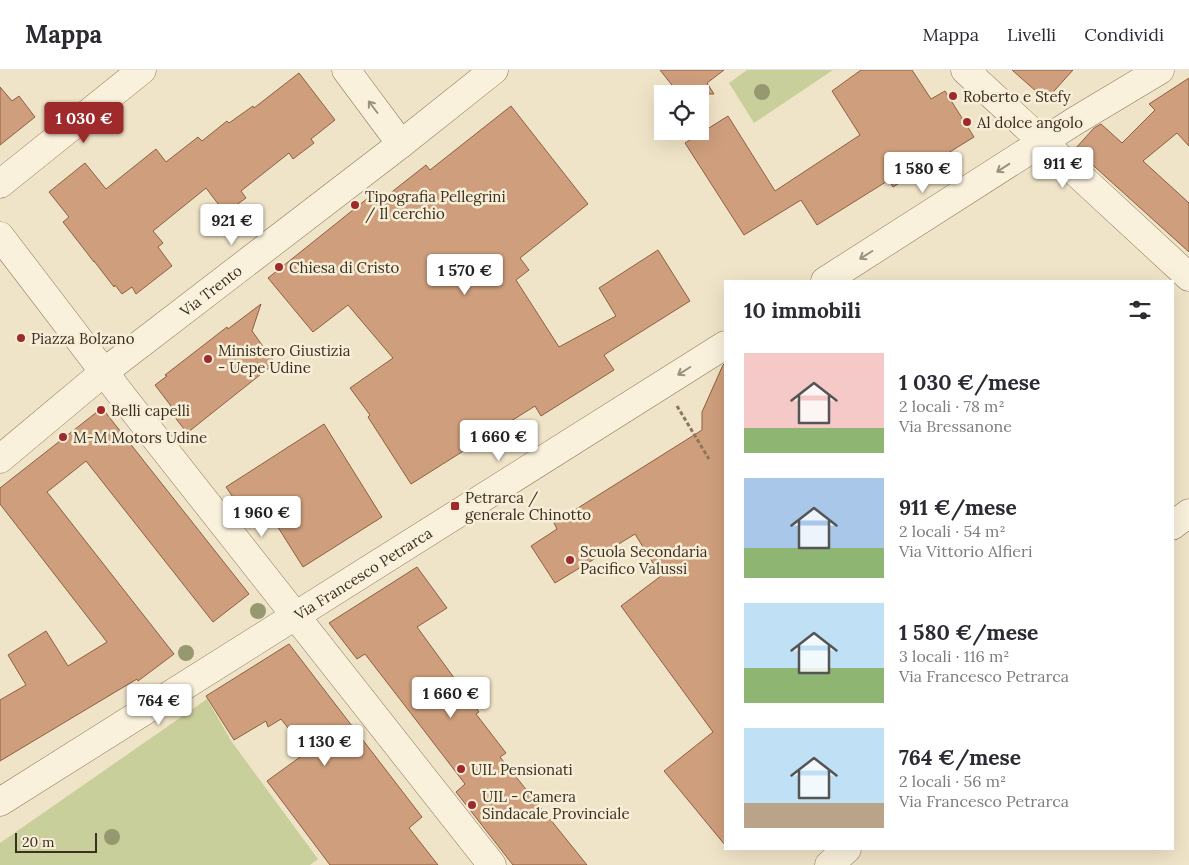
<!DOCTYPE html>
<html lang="it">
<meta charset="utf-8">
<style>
body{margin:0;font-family:Lora,serif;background:#f7f7f7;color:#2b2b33;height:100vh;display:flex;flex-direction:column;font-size:19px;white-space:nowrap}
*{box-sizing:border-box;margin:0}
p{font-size:16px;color:#7c7c81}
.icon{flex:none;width:28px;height:28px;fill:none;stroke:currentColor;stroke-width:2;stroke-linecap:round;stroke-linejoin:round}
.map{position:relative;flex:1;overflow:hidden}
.sheet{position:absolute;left:724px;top:210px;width:450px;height:570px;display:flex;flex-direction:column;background:#fff;border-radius:0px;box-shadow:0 5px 20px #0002}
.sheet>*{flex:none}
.controls{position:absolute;left:654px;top:15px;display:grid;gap:10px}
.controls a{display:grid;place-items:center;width:55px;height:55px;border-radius:0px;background:#fff;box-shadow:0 5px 20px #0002;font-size:25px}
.scale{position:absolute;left:15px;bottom:12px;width:82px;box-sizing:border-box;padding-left:5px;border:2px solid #3d2e20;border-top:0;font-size:14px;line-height:18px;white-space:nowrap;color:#3d2e20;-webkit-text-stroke:4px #f7eed8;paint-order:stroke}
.price{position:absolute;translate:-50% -42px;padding:0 11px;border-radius:5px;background:#fff;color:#222;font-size:16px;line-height:32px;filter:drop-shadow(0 1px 2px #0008)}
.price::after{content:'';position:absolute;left:50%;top:30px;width:15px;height:11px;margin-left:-8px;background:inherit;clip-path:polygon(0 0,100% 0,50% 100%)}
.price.selected{background:#9e2a2b;color:#fff}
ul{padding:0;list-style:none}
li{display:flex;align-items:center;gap:15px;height:125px;padding:0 20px}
li span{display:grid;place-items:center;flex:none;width:140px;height:100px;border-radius:0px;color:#555}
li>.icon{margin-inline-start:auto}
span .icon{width:60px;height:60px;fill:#fffc;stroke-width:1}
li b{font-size:21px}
h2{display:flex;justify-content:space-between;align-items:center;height:60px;padding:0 20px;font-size:21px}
header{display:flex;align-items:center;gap:30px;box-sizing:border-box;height:70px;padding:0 25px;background:#fff;border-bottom:1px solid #e1e1e2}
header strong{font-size:24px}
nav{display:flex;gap:28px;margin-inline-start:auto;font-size:18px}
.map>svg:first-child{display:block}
</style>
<header>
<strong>Mappa</strong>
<nav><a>Mappa</a><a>Livelli</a><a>Condividi</a></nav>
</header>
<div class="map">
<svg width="1189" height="795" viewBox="0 0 1189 795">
<rect width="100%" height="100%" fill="#f0e4c8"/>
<g fill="#c9cf9b">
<path d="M 747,0 L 833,0 L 754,53 L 729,13 Z"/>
<path d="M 207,629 L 232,672 L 318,789 L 310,795 L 0,795 L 0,773 Z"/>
</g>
<g fill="#cf9f7d" stroke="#8d5f41">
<path d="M 660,0 L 724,0 L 707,13 L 714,24 L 679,24 Z"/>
<path d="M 861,0 L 912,0 L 931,29 L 945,21 L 974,67 L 893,117 L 889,110 L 817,155 L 801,130 L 744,165 L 685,73 L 728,46 L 775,121 L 860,65 L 832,21 Z"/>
<path d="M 1012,0 L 1073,0 L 1046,30 Z"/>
<path d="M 299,3 L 335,50 L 311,69 L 314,73 L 293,89 L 289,83 L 241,121 L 246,128 L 225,143 L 206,118 L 153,161 L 163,173 L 158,177 L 172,196 L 136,224 L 132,217 L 122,224 L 115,215 L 114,217 L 94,191 L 94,192 L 63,152 L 69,147 L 49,122 L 85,93 L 106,119 L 156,79 L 166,92 L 198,67 L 202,71 L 227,51 L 229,53 L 253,36 L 254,38 Z"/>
<path d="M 1189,8 L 1189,76 L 1177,63 L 1143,91 L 1189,133 L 1189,182 L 1075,79 L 1094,58 L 1101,54 L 1122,73 L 1155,40 L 1149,34 Z"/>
<path d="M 0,17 L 12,31 L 19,26 L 35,47 L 0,75 Z"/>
<path d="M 511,36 L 588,134 L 520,188 L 529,200 L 516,210 L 559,277 L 616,246 L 599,218 L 658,180 L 690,231 L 604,285 L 614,300 L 541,346 L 535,336 L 411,414 L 368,347 L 370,345 L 350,318 L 393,288 L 348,235 L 313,262 L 312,261 L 268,208 L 373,124 L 379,132 L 426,95 L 430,100 Z"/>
<path d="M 261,234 L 252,261 L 275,293 L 187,363 L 171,342 L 171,336 L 155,315 L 167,306 L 165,305 L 227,257 L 228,259 Z"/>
<path d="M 725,293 L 725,775 L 664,701 L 713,662 L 621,536 L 661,506 L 635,464 L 555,513 L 531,476 L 557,459 L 554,453 L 702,360 L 702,342 L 723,295 Z"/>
<path d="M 102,338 L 249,524 L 213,552 L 86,391 L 47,422 L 174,584 L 138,611 L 137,609 L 0,691 L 0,630 L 26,615 L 8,585 L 46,561 L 68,596 L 107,572 L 0,434 L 0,418 Z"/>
<path d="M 324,354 L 382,447 L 303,497 L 259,427 L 241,439 L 226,417 Z"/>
<path d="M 417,497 L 447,538 L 417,557 L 479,642 L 476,644 L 506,683 L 500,687 L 587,795 L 513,795 L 456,722 L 465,714 L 416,650 L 365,584 L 357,589 L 329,553 Z"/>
<path d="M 289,574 L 422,747 L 409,758 L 438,795 L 330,795 L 267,711 L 307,682 L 281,649 L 268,657 L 266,651 L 234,670 L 206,626 Z"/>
</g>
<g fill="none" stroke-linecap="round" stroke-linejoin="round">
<g stroke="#8d765c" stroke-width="29">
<g id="street">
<path d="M 346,0 L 401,74"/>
<path d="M 965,0 L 1189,207"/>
<path d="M 0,114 L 142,0"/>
<path d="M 0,166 L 123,327 L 492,795"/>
<path d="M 825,211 L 1075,51 L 1160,0"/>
<path id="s1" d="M 0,389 L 104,302 L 401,74 L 494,0"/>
<path d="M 1172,456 L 1189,443"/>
<path id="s2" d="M 0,732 L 725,275"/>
<path d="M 829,795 L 847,779"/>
</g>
</g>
<path stroke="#8d765c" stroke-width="3" stroke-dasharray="4 2.5" stroke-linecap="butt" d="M 677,336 L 709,389"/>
<use href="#street" stroke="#faf1dc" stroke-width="28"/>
</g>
<g fill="#96986f">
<circle cx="762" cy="22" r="8"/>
<circle cx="258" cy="541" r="8"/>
<circle cx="186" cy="583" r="8"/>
<circle cx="112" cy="767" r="8"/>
</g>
<defs><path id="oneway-shaft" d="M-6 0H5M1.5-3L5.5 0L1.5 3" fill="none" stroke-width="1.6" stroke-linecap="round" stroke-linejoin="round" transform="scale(1.25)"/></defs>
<g stroke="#9c907e">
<use href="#oneway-shaft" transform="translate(373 37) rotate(-127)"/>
<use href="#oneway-shaft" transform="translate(1003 98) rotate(147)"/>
<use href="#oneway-shaft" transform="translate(866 185) rotate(148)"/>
<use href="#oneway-shaft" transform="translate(684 301) rotate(148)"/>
</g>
<g fill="#9e2a2b" stroke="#f7eed8" stroke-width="2">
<circle cx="953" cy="26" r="5"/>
<circle cx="967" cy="52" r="5"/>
<circle cx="355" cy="135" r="5"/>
<circle cx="279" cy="197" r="5"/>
<circle cx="21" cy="268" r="5"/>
<circle cx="208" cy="289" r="5"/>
<circle cx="101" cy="340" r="5"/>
<circle cx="63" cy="367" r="5"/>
<rect x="450" y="431" width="10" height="10" rx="2.5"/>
<circle cx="570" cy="490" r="5"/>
<circle cx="461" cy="699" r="5"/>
<circle cx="472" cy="735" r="5"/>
</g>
<g text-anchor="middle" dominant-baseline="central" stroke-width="5" stroke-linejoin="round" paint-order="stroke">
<g font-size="15" fill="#3d2e20" stroke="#f7eed8" text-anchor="start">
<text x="963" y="26">Roberto e Stefy</text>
<text x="977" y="52">Al dolce angolo</text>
<text x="365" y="126">Tipografia Pellegrini<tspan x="365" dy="17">/ Il cerchio</tspan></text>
<text x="289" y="197">Chiesa di Cristo</text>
<text x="31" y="268">Piazza Bolzano</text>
<text x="218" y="280">Ministero Giustizia<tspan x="218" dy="17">- Uepe Udine</tspan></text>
<text x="111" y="340">Belli capelli</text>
<text x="73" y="367">M-M Motors Udine</text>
<text x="465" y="427">Petrarca /<tspan x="465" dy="17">generale Chinotto</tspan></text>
<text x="580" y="481">Scuola Secondaria<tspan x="580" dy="17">Pacifico Valussi</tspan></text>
<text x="471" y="699">UIL Pensionati</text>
<text x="482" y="726">UIL - Camera<tspan x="482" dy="17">Sindacale Provinciale</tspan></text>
</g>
<g font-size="15" fill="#3d2e20" stroke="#f7eed8">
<text stroke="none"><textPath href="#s1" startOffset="270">Via Trento</textPath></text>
<text stroke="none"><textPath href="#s2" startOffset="429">Via Francesco Petrarca</textPath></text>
</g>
</g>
</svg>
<div class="controls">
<a><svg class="icon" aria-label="locate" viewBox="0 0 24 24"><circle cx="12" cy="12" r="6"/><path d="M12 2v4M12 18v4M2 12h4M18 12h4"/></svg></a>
</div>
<div class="scale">20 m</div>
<b class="price selected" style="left:84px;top:74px">1 030 €</b>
<b class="price" style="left:1063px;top:119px">911 €</b>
<b class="price" style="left:923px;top:124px">1 580 €</b>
<b class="price" style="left:232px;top:176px">921 €</b>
<b class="price" style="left:465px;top:226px">1 570 €</b>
<b class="price" style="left:499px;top:392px">1 660 €</b>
<b class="price" style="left:262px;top:468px">1 960 €</b>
<b class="price" style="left:451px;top:649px">1 660 €</b>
<b class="price" style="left:159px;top:656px">764 €</b>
<b class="price" style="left:325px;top:697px">1 130 €</b>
<section class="sheet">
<h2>10 immobili<svg class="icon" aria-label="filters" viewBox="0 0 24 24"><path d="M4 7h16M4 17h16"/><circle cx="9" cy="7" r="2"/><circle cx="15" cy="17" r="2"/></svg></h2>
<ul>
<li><span style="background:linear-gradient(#f6c9c9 75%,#8fb573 0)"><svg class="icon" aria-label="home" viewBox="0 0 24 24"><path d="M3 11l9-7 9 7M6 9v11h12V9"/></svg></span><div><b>1 030 €/mese</b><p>2 locali · 78 m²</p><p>Via Bressanone</p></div></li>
<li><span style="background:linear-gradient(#a9c7e8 70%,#8fb573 0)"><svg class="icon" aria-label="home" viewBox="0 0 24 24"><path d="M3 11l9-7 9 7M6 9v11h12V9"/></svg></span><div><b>911 €/mese</b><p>2 locali · 54 m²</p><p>Via Vittorio Alfieri</p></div></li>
<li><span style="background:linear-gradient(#bfe0f5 65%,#8fb573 0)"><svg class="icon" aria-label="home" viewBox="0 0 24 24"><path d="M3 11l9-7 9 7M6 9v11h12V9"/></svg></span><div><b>1 580 €/mese</b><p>3 locali · 116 m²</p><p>Via Francesco Petrarca</p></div></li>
<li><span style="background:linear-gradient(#bfe0f5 75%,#b9a48a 0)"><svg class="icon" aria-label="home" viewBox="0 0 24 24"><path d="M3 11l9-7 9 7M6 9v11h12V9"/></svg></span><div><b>764 €/mese</b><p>2 locali · 56 m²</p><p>Via Francesco Petrarca</p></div></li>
</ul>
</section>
</div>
